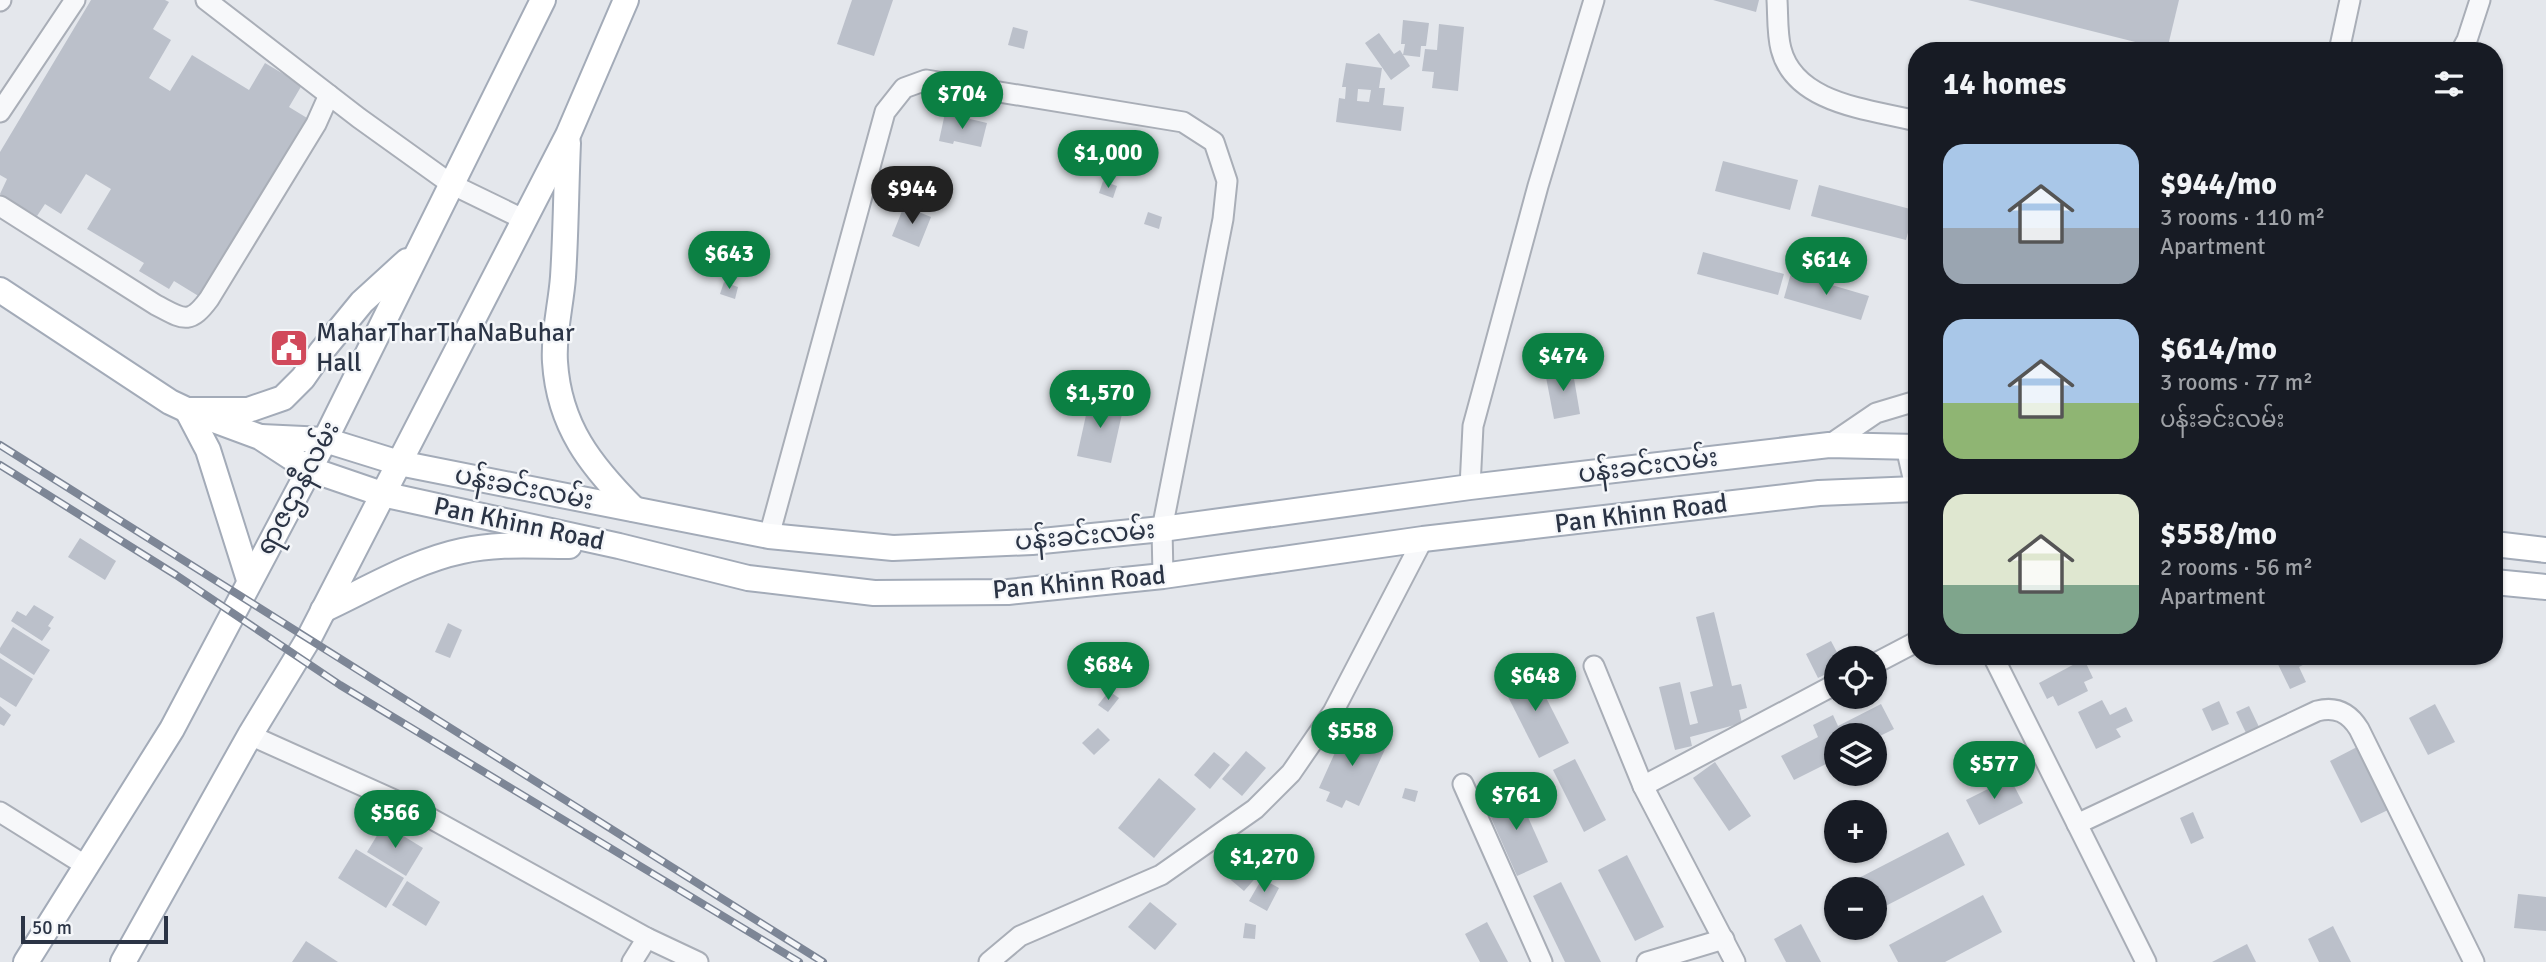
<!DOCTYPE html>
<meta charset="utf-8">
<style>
body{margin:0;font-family:Signika,"Noto Sans Myanmar",sans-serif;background:#20242c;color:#f1f3f6;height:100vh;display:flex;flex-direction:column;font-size:26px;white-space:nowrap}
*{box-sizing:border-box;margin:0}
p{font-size:23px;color:#9ea1a6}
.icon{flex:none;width:38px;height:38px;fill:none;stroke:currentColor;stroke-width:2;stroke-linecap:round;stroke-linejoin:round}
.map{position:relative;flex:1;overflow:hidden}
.panel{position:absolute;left:1908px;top:42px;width:595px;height:623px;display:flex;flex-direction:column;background:#171b24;border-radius:28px;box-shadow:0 2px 5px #0004}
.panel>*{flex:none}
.fabs{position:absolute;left:1824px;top:646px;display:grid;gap:14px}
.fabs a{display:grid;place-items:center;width:63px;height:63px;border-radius:50%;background:#171b24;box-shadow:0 2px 5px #0004;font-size:35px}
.scale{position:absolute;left:21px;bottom:18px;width:147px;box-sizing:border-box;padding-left:7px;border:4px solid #2b3445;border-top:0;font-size:19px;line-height:24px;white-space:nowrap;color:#2b3445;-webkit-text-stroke:5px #f4f6f9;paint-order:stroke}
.price{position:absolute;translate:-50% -60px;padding:0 16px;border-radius:24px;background:#0b8043;color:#fff;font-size:23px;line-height:46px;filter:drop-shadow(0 2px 4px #0008)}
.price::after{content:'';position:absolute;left:50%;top:42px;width:21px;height:16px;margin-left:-10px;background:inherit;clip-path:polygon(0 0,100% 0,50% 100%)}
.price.on{background:#222;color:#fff}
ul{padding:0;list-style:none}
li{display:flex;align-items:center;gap:21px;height:175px;padding:0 35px}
li span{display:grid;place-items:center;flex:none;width:196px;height:140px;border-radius:21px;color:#555}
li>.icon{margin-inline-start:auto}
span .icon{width:84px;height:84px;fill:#fffc;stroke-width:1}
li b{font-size:30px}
h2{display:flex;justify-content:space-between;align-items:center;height:84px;padding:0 35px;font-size:30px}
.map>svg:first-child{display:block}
</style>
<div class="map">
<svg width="2546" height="962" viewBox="0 0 2546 962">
<rect width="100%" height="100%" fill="#e4e7ec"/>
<g fill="#bbc0ca" fill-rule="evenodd">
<path d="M 91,0 L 165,0 L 169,2 L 153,29 L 171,40 L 149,78 L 170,91 L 192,55 L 249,90 L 265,63 L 302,85 L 289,107 L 312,121 L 205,300 L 174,281 L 169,289 L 139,271 L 144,263 L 87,229 L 111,189 L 86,174 L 61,214 L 45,204 L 37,216 L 0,194 L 7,179 L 0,175 L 0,152 Z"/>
<path d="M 852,0 L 893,0 L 874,56 L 837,44 Z"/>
<path d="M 1713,0 L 1759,0 L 1756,12 Z"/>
<path d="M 1968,0 L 2179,0 L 2167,50 Z"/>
<path d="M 1403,20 L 1429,23 L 1426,46 L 1421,46 L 1420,57 L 1403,55 L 1405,44 L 1401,44 Z"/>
<path d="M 1439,24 L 1464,27 L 1458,91 L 1432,88 L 1434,72 L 1422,71 L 1425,49 L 1437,50 Z"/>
<path d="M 1013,27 L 1028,31 L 1024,49 L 1008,45 Z"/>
<path d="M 1379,33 L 1394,54 L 1400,50 L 1410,66 L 1391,80 L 1365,43 Z"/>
<path d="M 1346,63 L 1382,68 L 1379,88 L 1385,88 L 1383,105 L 1404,107 L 1401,131 L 1336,122 L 1339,98 L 1345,99 L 1346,87 L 1342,87 ZM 1358,89 L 1371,90 L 1369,102 L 1357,101 Z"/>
<path d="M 945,113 L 987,123 L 981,147 L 954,141 L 953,144 L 939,141 Z"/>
<path d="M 1723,161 L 1798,180 L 1790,210 L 1715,191 Z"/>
<path d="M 1103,181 L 1117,186 L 1113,198 L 1099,193 Z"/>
<path d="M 1819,185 L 1914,210 L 1906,240 L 1811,216 Z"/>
<path d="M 904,206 L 931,217 L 919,247 L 892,236 Z"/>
<path d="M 1148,212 L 1162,217 L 1159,229 L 1144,224 Z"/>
<path d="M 1703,252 L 1784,274 L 1778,295 L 1697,274 Z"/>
<path d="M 1791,273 L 1869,296 L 1861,320 L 1784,298 Z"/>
<path d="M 724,282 L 738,287 L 735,299 L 720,294 Z"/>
<path d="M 1572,367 L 1580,414 L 1554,419 L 1545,372 Z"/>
<path d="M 1090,397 L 1124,405 L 1111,463 L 1077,456 Z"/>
<path d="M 80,538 L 116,561 L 105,580 L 68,557 Z"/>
<path d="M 34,605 L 54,617 L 48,626 L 51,628 L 42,641 L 11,621 L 17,611 L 26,616 Z"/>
<path d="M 1714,612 L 1732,686 L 1741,684 L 1747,708 L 1739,710 L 1742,723 L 1690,737 L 1692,746 L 1675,750 L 1659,687 L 1680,682 L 1690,725 L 1698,723 L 1690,692 L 1713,686 L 1696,617 Z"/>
<path d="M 448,623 L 462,630 L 450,658 L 435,652 Z"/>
<path d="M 13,627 L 50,650 L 34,675 L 0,653 L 0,648 Z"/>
<path d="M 1831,641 L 1840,658 L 1836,658 L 1836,669 L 1818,678 L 1806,654 Z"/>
<path d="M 2274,656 L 2320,656 L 2299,667 L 2306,682 L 2290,689 Z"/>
<path d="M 0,658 L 33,679 L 16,707 L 0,697 Z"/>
<path d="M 2084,659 L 2093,678 L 2084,682 L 2088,691 L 2058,706 L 2053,696 L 2047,699 L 2039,683 Z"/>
<path d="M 1531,668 L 1569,743 L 1539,758 L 1501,683 Z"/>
<path d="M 1109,691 L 1119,698 L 1108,712 L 1098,705 Z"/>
<path d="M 2102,700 L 2110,715 L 2126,707 L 2133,721 L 2116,729 L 2121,737 L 2096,749 L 2078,712 Z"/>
<path d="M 2219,701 L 2229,724 L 2212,731 L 2202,709 Z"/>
<path d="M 1881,704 L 1894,729 L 1874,739 L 1874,735 L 1836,735 L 1836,773 L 1830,762 L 1794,780 L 1781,756 L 1818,737 L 1813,725 L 1833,715 L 1838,726 Z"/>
<path d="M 2435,704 L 2455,742 L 2428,755 L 2409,718 Z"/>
<path d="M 0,706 L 11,715 L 4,726 L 0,724 Z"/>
<path d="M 2249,706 L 2260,729 L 2247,735 L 2236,712 Z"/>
<path d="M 1347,726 L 1387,745 L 1359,806 L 1346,800 L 1342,808 L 1326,801 L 1330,792 L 1319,788 Z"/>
<path d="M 1098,728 L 1110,740 L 1094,755 L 1082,743 Z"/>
<path d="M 2357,747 L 2388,810 L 2361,823 L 2330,761 Z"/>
<path d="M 1246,751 L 1266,768 L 1242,796 L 1222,779 Z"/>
<path d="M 1214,752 L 1230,765 L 1210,789 L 1194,775 Z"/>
<path d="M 1575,759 L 1606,820 L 1584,832 L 1553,770 Z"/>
<path d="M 1715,762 L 1751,816 L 1729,831 L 1693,778 Z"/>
<path d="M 1159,778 L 1196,809 L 1154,858 L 1118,828 Z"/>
<path d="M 2010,778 L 2023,803 L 1979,825 L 1966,800 Z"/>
<path d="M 1405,788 L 1418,791 L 1415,802 L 1402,798 Z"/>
<path d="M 1515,788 L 1548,862 L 1517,876 L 1484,802 Z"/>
<path d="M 2193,812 L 2204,838 L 2191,844 L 2180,818 Z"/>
<path d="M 384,824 L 423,848 L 406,876 L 367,852 Z"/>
<path d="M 1948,832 L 1965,865 L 1874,912 L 1874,889 L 1857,889 L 1853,881 Z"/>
<path d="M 1243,843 L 1267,865 L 1244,891 L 1219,870 Z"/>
<path d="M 356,849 L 404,878 L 386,908 L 338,878 Z"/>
<path d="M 1627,855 L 1664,927 L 1635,941 L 1598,870 Z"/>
<path d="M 1264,875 L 1272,879 L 1270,883 L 1279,888 L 1267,911 L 1249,901 Z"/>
<path d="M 407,881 L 440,902 L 426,926 L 392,905 Z"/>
<path d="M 1561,882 L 1601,962 L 1565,962 L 1533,896 Z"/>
<path d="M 2518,894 L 2546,897 L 2546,931 L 2514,928 Z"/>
<path d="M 1983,895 L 2002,932 L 1945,962 L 1898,962 L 1889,945 Z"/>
<path d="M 1150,902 L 1177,924 L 1155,950 L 1128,927 Z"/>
<path d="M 1487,922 L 1508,962 L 1480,962 L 1465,934 Z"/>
<path d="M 1245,923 L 1256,925 L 1255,939 L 1243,938 Z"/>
<path d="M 1801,924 L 1821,962 L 1786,962 L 1774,939 Z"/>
<path d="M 2333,926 L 2351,962 L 2319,962 L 2308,939 Z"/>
<path d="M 306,941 L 338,962 L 292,962 Z"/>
<path d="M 2247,944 L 2256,962 L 2212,962 Z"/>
</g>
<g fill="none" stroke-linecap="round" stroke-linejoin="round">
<g stroke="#a9aeb7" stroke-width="23">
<g id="minor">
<path d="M 206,0 L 359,118 L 451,184 L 523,219"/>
<path d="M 1777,0 C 1778,15 1777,34 1781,49 C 1795,104 1869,109 1916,121"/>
<path d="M 0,1 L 1,0"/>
<path d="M 2339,51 L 2350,0"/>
<path d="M 2461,51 L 2467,40 L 2480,0"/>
<path d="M 0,112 L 75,0"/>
<path d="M 0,206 L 156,305 C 183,319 189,326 209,299 L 316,124 L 329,95"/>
<path d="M 1829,445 L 1876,413 L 1916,401"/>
<path d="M 1906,447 L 1916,491"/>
<path d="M 1470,487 L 1473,426 L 1538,186 L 1594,0"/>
<path d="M 769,536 L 885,112 L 904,88 L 926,80 L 1183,122 L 1214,142 L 1227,181 L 1223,219 L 1162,529 L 1163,576"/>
<path d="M 1993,656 L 2146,962"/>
<path d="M 1874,664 L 1916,642"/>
<path d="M 1594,666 L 1643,786 L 1735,962"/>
<path d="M 250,735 L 412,808 L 647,938 L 698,962"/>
<path d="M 1463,784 L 1542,962"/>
<path d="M 1643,786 L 1836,684"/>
<path d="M 0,812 L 88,867"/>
<path d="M 2077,824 L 2317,711 C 2336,706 2349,713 2359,729 L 2474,962"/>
<path d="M 632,962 L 647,938"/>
<path d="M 989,962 L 1020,936 L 1161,875 L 1255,809 L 1291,773 L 1333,712 L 1423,539"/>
<path d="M 1647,962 L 1724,939"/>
</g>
</g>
<g stroke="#a3abb8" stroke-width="28">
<g id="major">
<path d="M 568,143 C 566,188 566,232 563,277 C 561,305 553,334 555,362 C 559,426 591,466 634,509"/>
<path d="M 0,290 L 170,402 L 187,410 L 260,437 L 309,469 L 382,494 L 619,546 L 748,578 L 874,593 L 1008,592 L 1163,576 L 1423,539 L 1819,493 L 1916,489"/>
<path d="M 261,437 L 325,440 L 399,463 L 769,536 L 893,548 L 1032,542 L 1162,529 L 1470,487 L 1829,445 L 1916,447"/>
<path d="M 2494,544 L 2546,550"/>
<path d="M 249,580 L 208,450 L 187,410 L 248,410 L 283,398 L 303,378 L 321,352 L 362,302 L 407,261"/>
<path d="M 2494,582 L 2546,587"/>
<path d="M 323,610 C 368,589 414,561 462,551 C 498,543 533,546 569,546"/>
<path d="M 26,962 L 172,729 L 325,440 L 543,0"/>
<path d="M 123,962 L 250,735 L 309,638 L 568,135 L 626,0"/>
</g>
</g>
<use href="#minor" stroke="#f7f8fa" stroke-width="19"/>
<use href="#major" stroke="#fff" stroke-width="24"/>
<g stroke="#7d8696" stroke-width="8">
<g id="rail">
<path d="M 0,445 L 823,962"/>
<path d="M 0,465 L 176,575 L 340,685 L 799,962"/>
</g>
</g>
<use href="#rail" stroke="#f4f6f9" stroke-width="5" stroke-dasharray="16" stroke-linecap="butt"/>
</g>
<defs>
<g id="civic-square" transform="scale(2.0125)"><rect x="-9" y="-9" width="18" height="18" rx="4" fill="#d1495b" stroke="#f4f6f9"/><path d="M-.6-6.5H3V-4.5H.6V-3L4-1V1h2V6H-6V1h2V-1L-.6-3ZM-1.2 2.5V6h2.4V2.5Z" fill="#fff"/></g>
</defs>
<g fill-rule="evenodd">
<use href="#civic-square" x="289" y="348"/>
</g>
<g text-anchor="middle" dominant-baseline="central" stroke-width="5" stroke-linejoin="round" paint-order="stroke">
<g font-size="26" fill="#2b3445" stroke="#f4f6f9" text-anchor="start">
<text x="316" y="333">MaharTharThaNaBuhar<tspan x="316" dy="30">Hall</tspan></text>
</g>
<g font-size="26" fill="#2b3445" stroke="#f4f6f9">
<text transform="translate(1648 466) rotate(-7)">ပန်းခင်းလမ်း</text>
<text transform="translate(298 488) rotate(-62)">ရာဇဌာနီလမ်း</text>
<text transform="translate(524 488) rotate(11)">ပန်းခင်းလမ်း</text>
<text transform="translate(1641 514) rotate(-7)">Pan Khinn Road</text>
<text transform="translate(519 524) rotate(12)">Pan Khinn Road</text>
<text transform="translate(1085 536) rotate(-5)">ပန်းခင်းလမ်း</text>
<text transform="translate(1079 583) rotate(-5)">Pan Khinn Road</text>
</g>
</g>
</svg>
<div class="fabs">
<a><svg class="icon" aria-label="locate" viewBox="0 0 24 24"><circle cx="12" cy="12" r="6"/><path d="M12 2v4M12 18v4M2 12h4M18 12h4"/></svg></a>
<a><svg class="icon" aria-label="layers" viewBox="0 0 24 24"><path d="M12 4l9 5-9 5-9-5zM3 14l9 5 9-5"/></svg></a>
<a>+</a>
<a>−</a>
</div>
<div class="scale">50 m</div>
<b class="price" style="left:962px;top:131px">$704</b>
<b class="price" style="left:1108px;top:190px">$1,000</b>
<b class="price on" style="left:912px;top:226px">$944</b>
<b class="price" style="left:729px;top:291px">$643</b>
<b class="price" style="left:1826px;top:297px">$614</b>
<b class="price" style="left:1563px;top:393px">$474</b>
<b class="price" style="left:1100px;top:430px">$1,570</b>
<b class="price" style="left:1108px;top:702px">$684</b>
<b class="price" style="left:1535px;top:713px">$648</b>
<b class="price" style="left:1352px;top:768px">$558</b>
<b class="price" style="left:1994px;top:801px">$577</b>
<b class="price" style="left:1516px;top:832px">$761</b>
<b class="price" style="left:395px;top:850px">$566</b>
<b class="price" style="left:1264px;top:894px">$1,270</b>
<section class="panel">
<h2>14 homes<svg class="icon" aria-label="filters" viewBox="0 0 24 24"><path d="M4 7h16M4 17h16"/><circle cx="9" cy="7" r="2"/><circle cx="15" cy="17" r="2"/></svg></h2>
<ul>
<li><span style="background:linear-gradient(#a9c7e8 60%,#9aa5b1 0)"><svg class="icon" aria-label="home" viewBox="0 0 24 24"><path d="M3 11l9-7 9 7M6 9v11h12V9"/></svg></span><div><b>$944/mo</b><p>3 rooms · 110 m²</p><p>Apartment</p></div></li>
<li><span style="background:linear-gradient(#a9c7e8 60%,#8fb573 0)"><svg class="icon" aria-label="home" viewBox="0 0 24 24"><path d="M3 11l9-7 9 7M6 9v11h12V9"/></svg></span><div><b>$614/mo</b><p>3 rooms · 77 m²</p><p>ပန်းခင်းလမ်း</p></div></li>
<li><span style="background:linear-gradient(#dfe7d0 65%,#7fa58c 0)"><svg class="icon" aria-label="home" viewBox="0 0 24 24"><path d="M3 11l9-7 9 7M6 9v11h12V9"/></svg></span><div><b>$558/mo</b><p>2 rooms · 56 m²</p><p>Apartment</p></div></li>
</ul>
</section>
</div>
